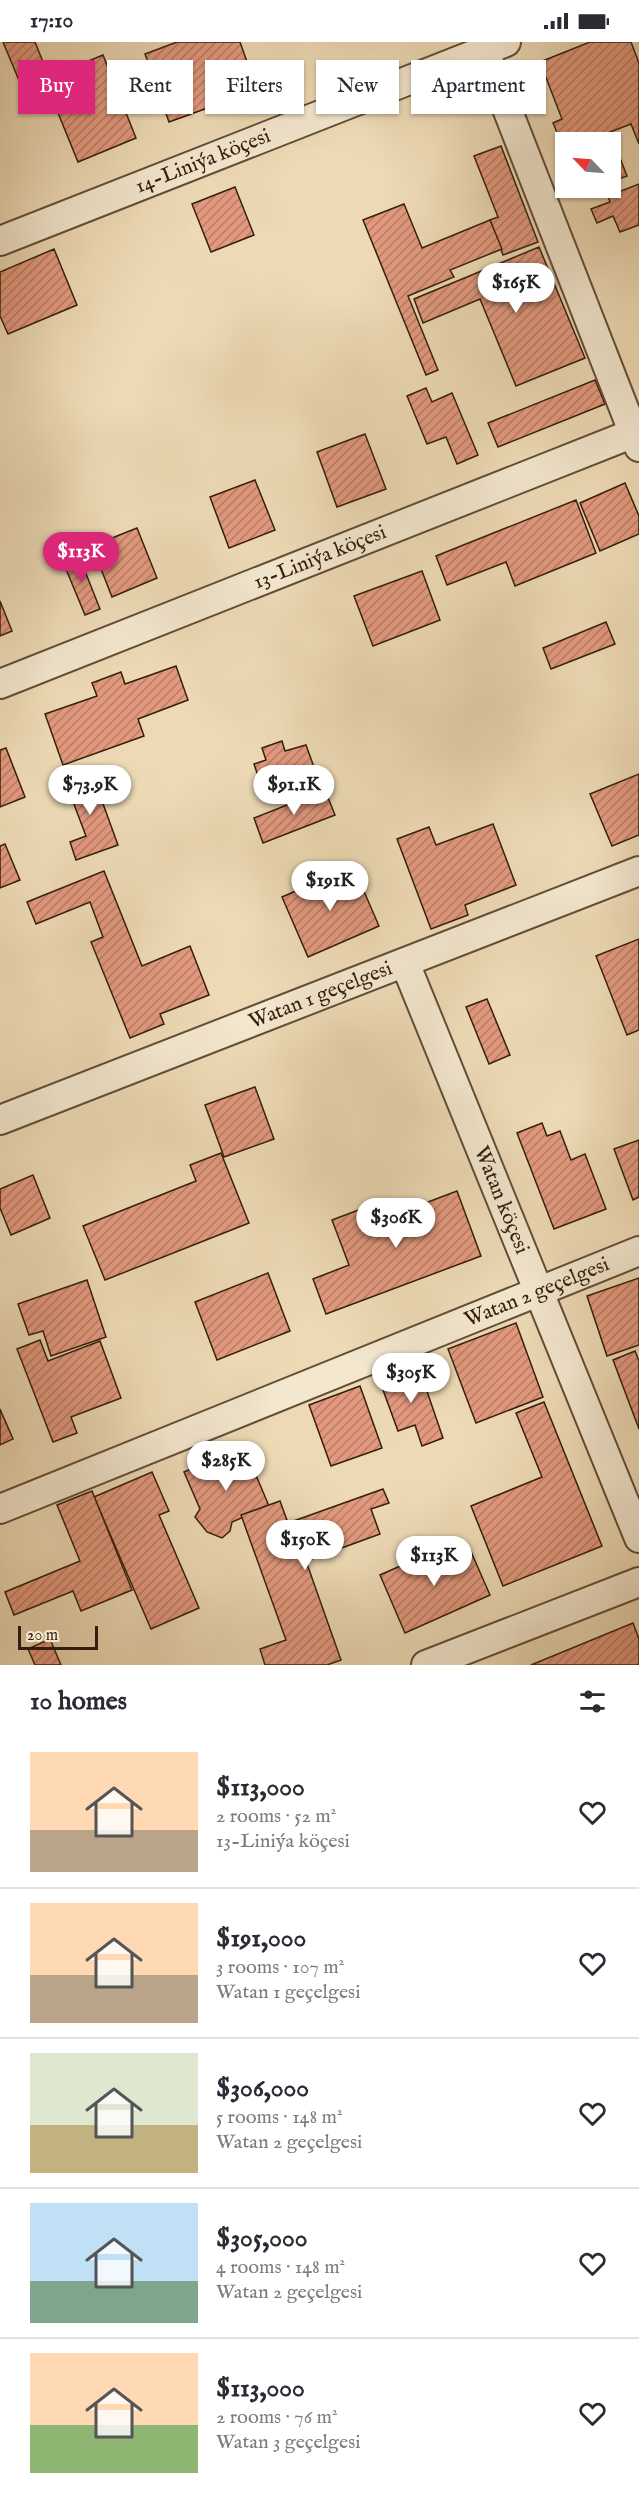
<!DOCTYPE html>
<meta charset="utf-8">
<style>
body{margin:0;font-family:"IM FELL English",serif;background:#f7f7f7;color:#2b2b33;height:100vh;display:flex;flex-direction:column;font-size:22px;white-space:nowrap}
*{box-sizing:border-box;margin:0}
p{font-size:20px;color:#7c7c81}
.icon{flex:none;width:33px;height:33px;fill:none;stroke:currentColor;stroke-width:2;stroke-linecap:round;stroke-linejoin:round}
.map{position:relative;height:1623px;overflow:hidden}
.sheet{display:flex;flex-direction:column;background:#fff;flex:1}
.sheet>*{flex:none}
.banner{position:absolute;left:18px;top:18px;width:603px;height:54px;display:flex;gap:12px}
.needle{width:39px;rotate:295deg}
.buttons{position:absolute;left:555px;top:90px;display:grid;gap:12px}
.buttons a{display:grid;place-items:center;width:66px;height:66px;border-radius:0px;background:#fff;box-shadow:0 2px 4px #0004;font-size:30px}
.scale{position:absolute;left:18px;bottom:15px;width:80px;box-sizing:border-box;padding-left:6px;border:3px solid #341e0d;border-top:0;font-size:16px;line-height:21px;white-space:nowrap;color:#341e0d;-webkit-text-stroke:4px #f3e7cf;paint-order:stroke}
.price{position:absolute;translate:-50% -51px;padding:0 14px;border-radius:21px;background:#fff;color:#222;font-size:20px;line-height:39px;filter:drop-shadow(0 2px 3px #0008)}
.price::after{content:'';position:absolute;left:50%;top:36px;width:18px;height:14px;margin-left:-9px;background:inherit;clip-path:polygon(0 0,100% 0,50% 100%)}
.price.active{background:#db2777;color:#fff}
ul{padding:0;list-style:none}
li{display:flex;align-items:center;gap:18px;height:150px;padding:0 30px}
li+li{border-top:2px solid #e1e1e2}
li span{display:grid;place-items:center;flex:none;width:168px;height:120px;border-radius:0px;color:#555}
li>.icon{margin-inline-start:auto}
span .icon{width:72px;height:72px;fill:#fffc;stroke-width:1}
li b{font-size:26px}
h2{display:flex;justify-content:space-between;align-items:center;height:72px;padding:0 30px;font-size:26px}
.pill{padding:0 21px;border-radius:0px;background:#fff;box-shadow:0 2px 4px #0004;font-size:21px;line-height:54px}
.pill.active{background:#db2777;color:#fff}
.status{display:flex;justify-content:space-between;align-items:center;height:42px;padding:0 30px;background:#fff;direction:ltr}
.status svg{height:16px;fill:currentColor}
.map>svg:first-child{display:block}
</style>
<div class="status"><b>17:10</b><svg viewBox="0 0 49 12"><path d="M0 12V9h3v3zM5 12V6h3v6zM10 12V3h3v9zM15 12V0h3v12zM26 1h20v11H26zM47 4h2v5h-2z"/></svg></div>
<div class="map">
<svg width="639" height="1623" viewBox="0 0 639 1623">
<defs>
<pattern id="building-hatch" width="6" height="6" patternUnits="userSpaceOnUse" patternTransform="scale(1.5)"><rect width="6" height="6" fill="#e3997e"/><path d="M-1 1l2-2M0 6l6-6M5 7l2-2" fill="none" stroke="#b97c66"/></pattern>
</defs>
<rect width="100%" height="100%" fill="#eddab5"/>
<filter id="stains"><feTurbulence type="fractalNoise" baseFrequency=".00333" numOctaves="4"/><feColorMatrix values="0 0 0 0 .2 0 0 0 0 .09 0 0 0 0 .02 0 0 0 .5 -.17"/></filter>
<radialGradient id="worn" r=".72"><stop offset=".6" stop-color="#630" stop-opacity="0"/><stop offset="1" stop-color="#630" stop-opacity=".3"/></radialGradient>
<g fill="url(#building-hatch)" stroke="#341e0d" stroke-width="1.5">
<path d="M 3,0 L 35,0 L 49,35 L 103,13 L 136,96 L 78,120 L 45,39 L 23,48 Z"/>
<path d="M 177,0 L 240,0 L 257,48 L 169,80 L 145,12 Z"/>
<path d="M 590,0 L 631,0 L 639,21 L 639,102 L 631,82 L 610,90 L 627,134 L 610,140 L 610,100 L 566,100 L 566,112 L 553,81 L 562,77 L 540,20 Z"/>
<path d="M 501,104 L 538,200 L 503,213 L 490,178 L 498,175 L 474,114 Z"/>
<path d="M 639,142 L 639,183 L 620,190 L 613,174 L 597,181 L 591,167 L 610,160 L 608,154 Z"/>
<path d="M 235,145 L 254,193 L 211,210 L 192,162 Z"/>
<path d="M 404,162 L 422,206 L 490,178 L 502,207 L 450,228 L 454,235 L 408,254 L 438,328 L 426,333 L 363,178 Z"/>
<path d="M 539,205 L 585,316 L 516,344 L 480,257 L 423,281 L 414,257 Z"/>
<path d="M 54,207 L 77,263 L 8,292 L 0,274 L 0,230 Z"/>
<path d="M 595,338 L 605,362 L 498,405 L 488,381 Z"/>
<path d="M 426,346 L 432,360 L 452,351 L 478,413 L 457,422 L 446,395 L 427,402 L 407,354 Z"/>
<path d="M 365,392 L 386,447 L 337,465 L 317,410 Z"/>
<path d="M 255,438 L 275,488 L 229,506 L 210,455 Z"/>
<path d="M 625,441 L 639,474 L 639,492 L 600,509 L 580,461 Z"/>
<path d="M 576,458 L 596,511 L 515,544 L 506,520 L 447,543 L 436,514 Z"/>
<path d="M 137,486 L 157,536 L 112,555 L 92,504 Z"/>
<path d="M 77,509 L 100,567 L 85,573 L 61,515 Z"/>
<path d="M 422,529 L 440,578 L 373,604 L 354,554 Z"/>
<path d="M 0,559 L 12,589 L 0,594 Z"/>
<path d="M 606,580 L 615,602 L 551,627 L 543,606 Z"/>
<path d="M 176,624 L 188,658 L 138,677 L 144,694 L 63,723 L 45,672 L 97,654 L 92,641 L 121,630 L 125,642 Z"/>
<path d="M 282,699 L 285,709 L 306,703 L 315,728 L 262,746 L 254,722 L 266,718 L 262,706 Z"/>
<path d="M 6,706 L 25,755 L 0,765 L 0,708 Z"/>
<path d="M 90,726 L 118,803 L 76,818 L 70,800 L 86,794 L 64,736 Z"/>
<path d="M 639,732 L 639,793 L 612,804 L 590,752 Z"/>
<path d="M 325,748 L 335,773 L 263,801 L 254,776 Z"/>
<path d="M 493,782 L 516,843 L 465,863 L 468,873 L 431,887 L 397,797 L 429,785 L 436,803 Z"/>
<path d="M 5,802 L 20,838 L 0,846 L 0,804 Z"/>
<path d="M 353,824 L 379,884 L 308,915 L 282,855 Z"/>
<path d="M 104,829 L 142,924 L 190,904 L 209,953 L 160,972 L 164,982 L 130,996 L 91,900 L 103,895 L 90,860 L 36,882 L 27,860 Z"/>
<path d="M 639,897 L 639,988 L 627,993 L 596,914 Z"/>
<path d="M 487,957 L 510,1013 L 489,1022 L 466,965 Z"/>
<path d="M 255,1045 L 274,1097 L 224,1115 L 205,1063 Z"/>
<path d="M 542,1081 L 547,1094 L 560,1089 L 571,1118 L 585,1112 L 606,1167 L 554,1187 L 517,1091 Z"/>
<path d="M 639,1098 L 639,1155 L 633,1158 L 614,1107 Z"/>
<path d="M 221,1111 L 249,1181 L 105,1238 L 83,1184 L 196,1139 L 190,1123 Z"/>
<path d="M 33,1133 L 50,1176 L 11,1193 L 0,1166 L 0,1147 Z"/>
<path d="M 457,1149 L 481,1214 L 326,1272 L 313,1237 L 349,1223 L 332,1178 L 385,1158 L 391,1174 Z"/>
<path d="M 268,1231 L 290,1289 L 217,1318 L 195,1260 Z"/>
<path d="M 639,1236 L 639,1303 L 607,1314 L 587,1254 Z"/>
<path d="M 87,1238 L 106,1295 L 51,1314 L 43,1289 L 29,1293 L 18,1262 Z"/>
<path d="M 516,1281 L 543,1355 L 476,1381 L 448,1307 Z"/>
<path d="M 40,1298 L 48,1319 L 100,1299 L 121,1356 L 71,1375 L 77,1391 L 53,1400 L 17,1307 Z"/>
<path d="M 635,1309 L 639,1319 L 639,1387 L 613,1318 Z"/>
<path d="M 418,1323 L 443,1396 L 422,1404 L 415,1383 L 398,1389 L 379,1337 Z"/>
<path d="M 360,1344 L 382,1406 L 331,1424 L 309,1363 Z"/>
<path d="M 544,1360 L 602,1504 L 503,1544 L 471,1464 L 542,1435 L 516,1371 Z"/>
<path d="M 0,1367 L 13,1397 L 0,1403 Z"/>
<path d="M 244,1405 L 269,1464 L 232,1480 L 230,1489 L 222,1496 L 207,1490 L 195,1475 L 200,1467 L 184,1430 Z"/>
<path d="M 152,1430 L 169,1469 L 159,1473 L 199,1566 L 151,1587 L 94,1455 Z"/>
<path d="M 383,1447 L 389,1461 L 371,1467 L 380,1492 L 306,1519 L 341,1618 L 327,1623 L 265,1623 L 260,1607 L 286,1598 L 241,1473 L 280,1459 L 288,1481 Z"/>
<path d="M 92,1449 L 132,1548 L 81,1569 L 73,1549 L 14,1573 L 5,1550 L 80,1519 L 57,1463 Z"/>
<path d="M 469,1505 L 490,1553 L 405,1591 L 380,1533 L 434,1509 L 438,1518 Z"/>
<path d="M 633,1581 L 639,1597 L 639,1623 L 531,1623 Z"/>
<path d="M 50,1597 L 61,1623 L 35,1623 L 28,1607 Z"/>
</g>
<g fill="none" stroke-linecap="round" stroke-linejoin="round">
<g stroke="#624d37" stroke-width="32">
<g id="street">
<path d="M 481,0 L 639,405"/>
<path id="s1" d="M 0,199 L 506,0"/>
<path id="s2" d="M 0,642 L 639,389"/>
<path id="s3" d="M 405,921 L 639,1496"/>
<path id="s4" d="M 0,1078 L 639,829"/>
<path id="s5" d="M 0,1467 L 639,1209"/>
<path d="M 426,1623 L 639,1540"/>
</g>
</g>
<use href="#street" stroke="#f3e7cf" stroke-width="28"/>
</g>
<g text-anchor="middle" dominant-baseline="central" stroke-width="4.5" stroke-linejoin="round" paint-order="stroke">
<g font-size="21" fill="#341e0d" stroke="#f3e7cf">
<text stroke="none"><textPath href="#s1" startOffset="218">14-Liniýa köçesi</textPath></text>
<text stroke="none"><textPath href="#s2" startOffset="344">13-Liniýa köçesi</textPath></text>
<text stroke="none"><textPath href="#s4" startOffset="344">Watan 1 geçelgesi</textPath></text>
<text stroke="none"><textPath href="#s3" startOffset="256">Watan köçesi</textPath></text>
<text stroke="none"><textPath href="#s5" startOffset="579">Watan 2 geçelgesi</textPath></text>
</g>
</g>
<rect width="100%" height="100%" filter="url(#stains)"/>
<rect width="100%" height="100%" fill="url(#worn)"/>
</svg>
<div class="buttons">
<a><svg class="needle" viewBox="-14 -14 28 28"><path d="M0-13l5 13h-10z" fill="#e53935"/><path d="M0 13l5-13h-10z" fill="#7c7c81"/></svg></a>
</div>
<div class="scale">20 m</div>
<b class="price" style="left:516px;top:272px">$165K</b>
<b class="price active" style="left:81px;top:541px">$113K</b>
<b class="price" style="left:90px;top:774px">$73.9K</b>
<b class="price" style="left:294px;top:774px">$91.1K</b>
<b class="price" style="left:330px;top:870px">$191K</b>
<b class="price" style="left:396px;top:1207px">$306K</b>
<b class="price" style="left:411px;top:1362px">$305K</b>
<b class="price" style="left:226px;top:1450px">$285K</b>
<b class="price" style="left:305px;top:1529px">$150K</b>
<b class="price" style="left:434px;top:1545px">$113K</b>
<div class="banner">
<a class="pill active">Buy</a>
<a class="pill">Rent</a>
<a class="pill">Filters</a>
<a class="pill">New</a>
<a class="pill">Apartment</a>
</div>
</div>
<section class="sheet">
<h2>10 homes<svg class="icon" aria-label="filters" viewBox="0 0 24 24"><path d="M4 7h16M4 17h16"/><circle cx="9" cy="7" r="2"/><circle cx="15" cy="17" r="2"/></svg></h2>
<ul>
<li><span style="background:linear-gradient(#ffd9b3 65%,#b9a48a 0)"><svg class="icon" aria-label="home" viewBox="0 0 24 24"><path d="M3 11l9-7 9 7M6 9v11h12V9"/></svg></span><div><b>$113,000</b><p>2 rooms · 52 m²</p><p>13-Liniýa köçesi</p></div><svg class="icon" aria-label="heart" viewBox="0 0 24 24"><path d="M12 20l-8-8c-3-5 5-10 8-4 3-6 11-1 8 4z"/></svg></li>
<li><span style="background:linear-gradient(#ffd9b3 60%,#b9a48a 0)"><svg class="icon" aria-label="home" viewBox="0 0 24 24"><path d="M3 11l9-7 9 7M6 9v11h12V9"/></svg></span><div><b>$191,000</b><p>3 rooms · 107 m²</p><p>Watan 1 geçelgesi</p></div><svg class="icon" aria-label="heart" viewBox="0 0 24 24"><path d="M12 20l-8-8c-3-5 5-10 8-4 3-6 11-1 8 4z"/></svg></li>
<li><span style="background:linear-gradient(#dfe7d0 60%,#c2b280 0)"><svg class="icon" aria-label="home" viewBox="0 0 24 24"><path d="M3 11l9-7 9 7M6 9v11h12V9"/></svg></span><div><b>$306,000</b><p>5 rooms · 148 m²</p><p>Watan 2 geçelgesi</p></div><svg class="icon" aria-label="heart" viewBox="0 0 24 24"><path d="M12 20l-8-8c-3-5 5-10 8-4 3-6 11-1 8 4z"/></svg></li>
<li><span style="background:linear-gradient(#bfe0f5 65%,#7fa58c 0)"><svg class="icon" aria-label="home" viewBox="0 0 24 24"><path d="M3 11l9-7 9 7M6 9v11h12V9"/></svg></span><div><b>$305,000</b><p>4 rooms · 148 m²</p><p>Watan 2 geçelgesi</p></div><svg class="icon" aria-label="heart" viewBox="0 0 24 24"><path d="M12 20l-8-8c-3-5 5-10 8-4 3-6 11-1 8 4z"/></svg></li>
<li><span style="background:linear-gradient(#ffd9b3 60%,#8fb573 0)"><svg class="icon" aria-label="home" viewBox="0 0 24 24"><path d="M3 11l9-7 9 7M6 9v11h12V9"/></svg></span><div><b>$113,000</b><p>2 rooms · 76 m²</p><p>Watan 3 geçelgesi</p></div><svg class="icon" aria-label="heart" viewBox="0 0 24 24"><path d="M12 20l-8-8c-3-5 5-10 8-4 3-6 11-1 8 4z"/></svg></li>
</ul>
</section>
